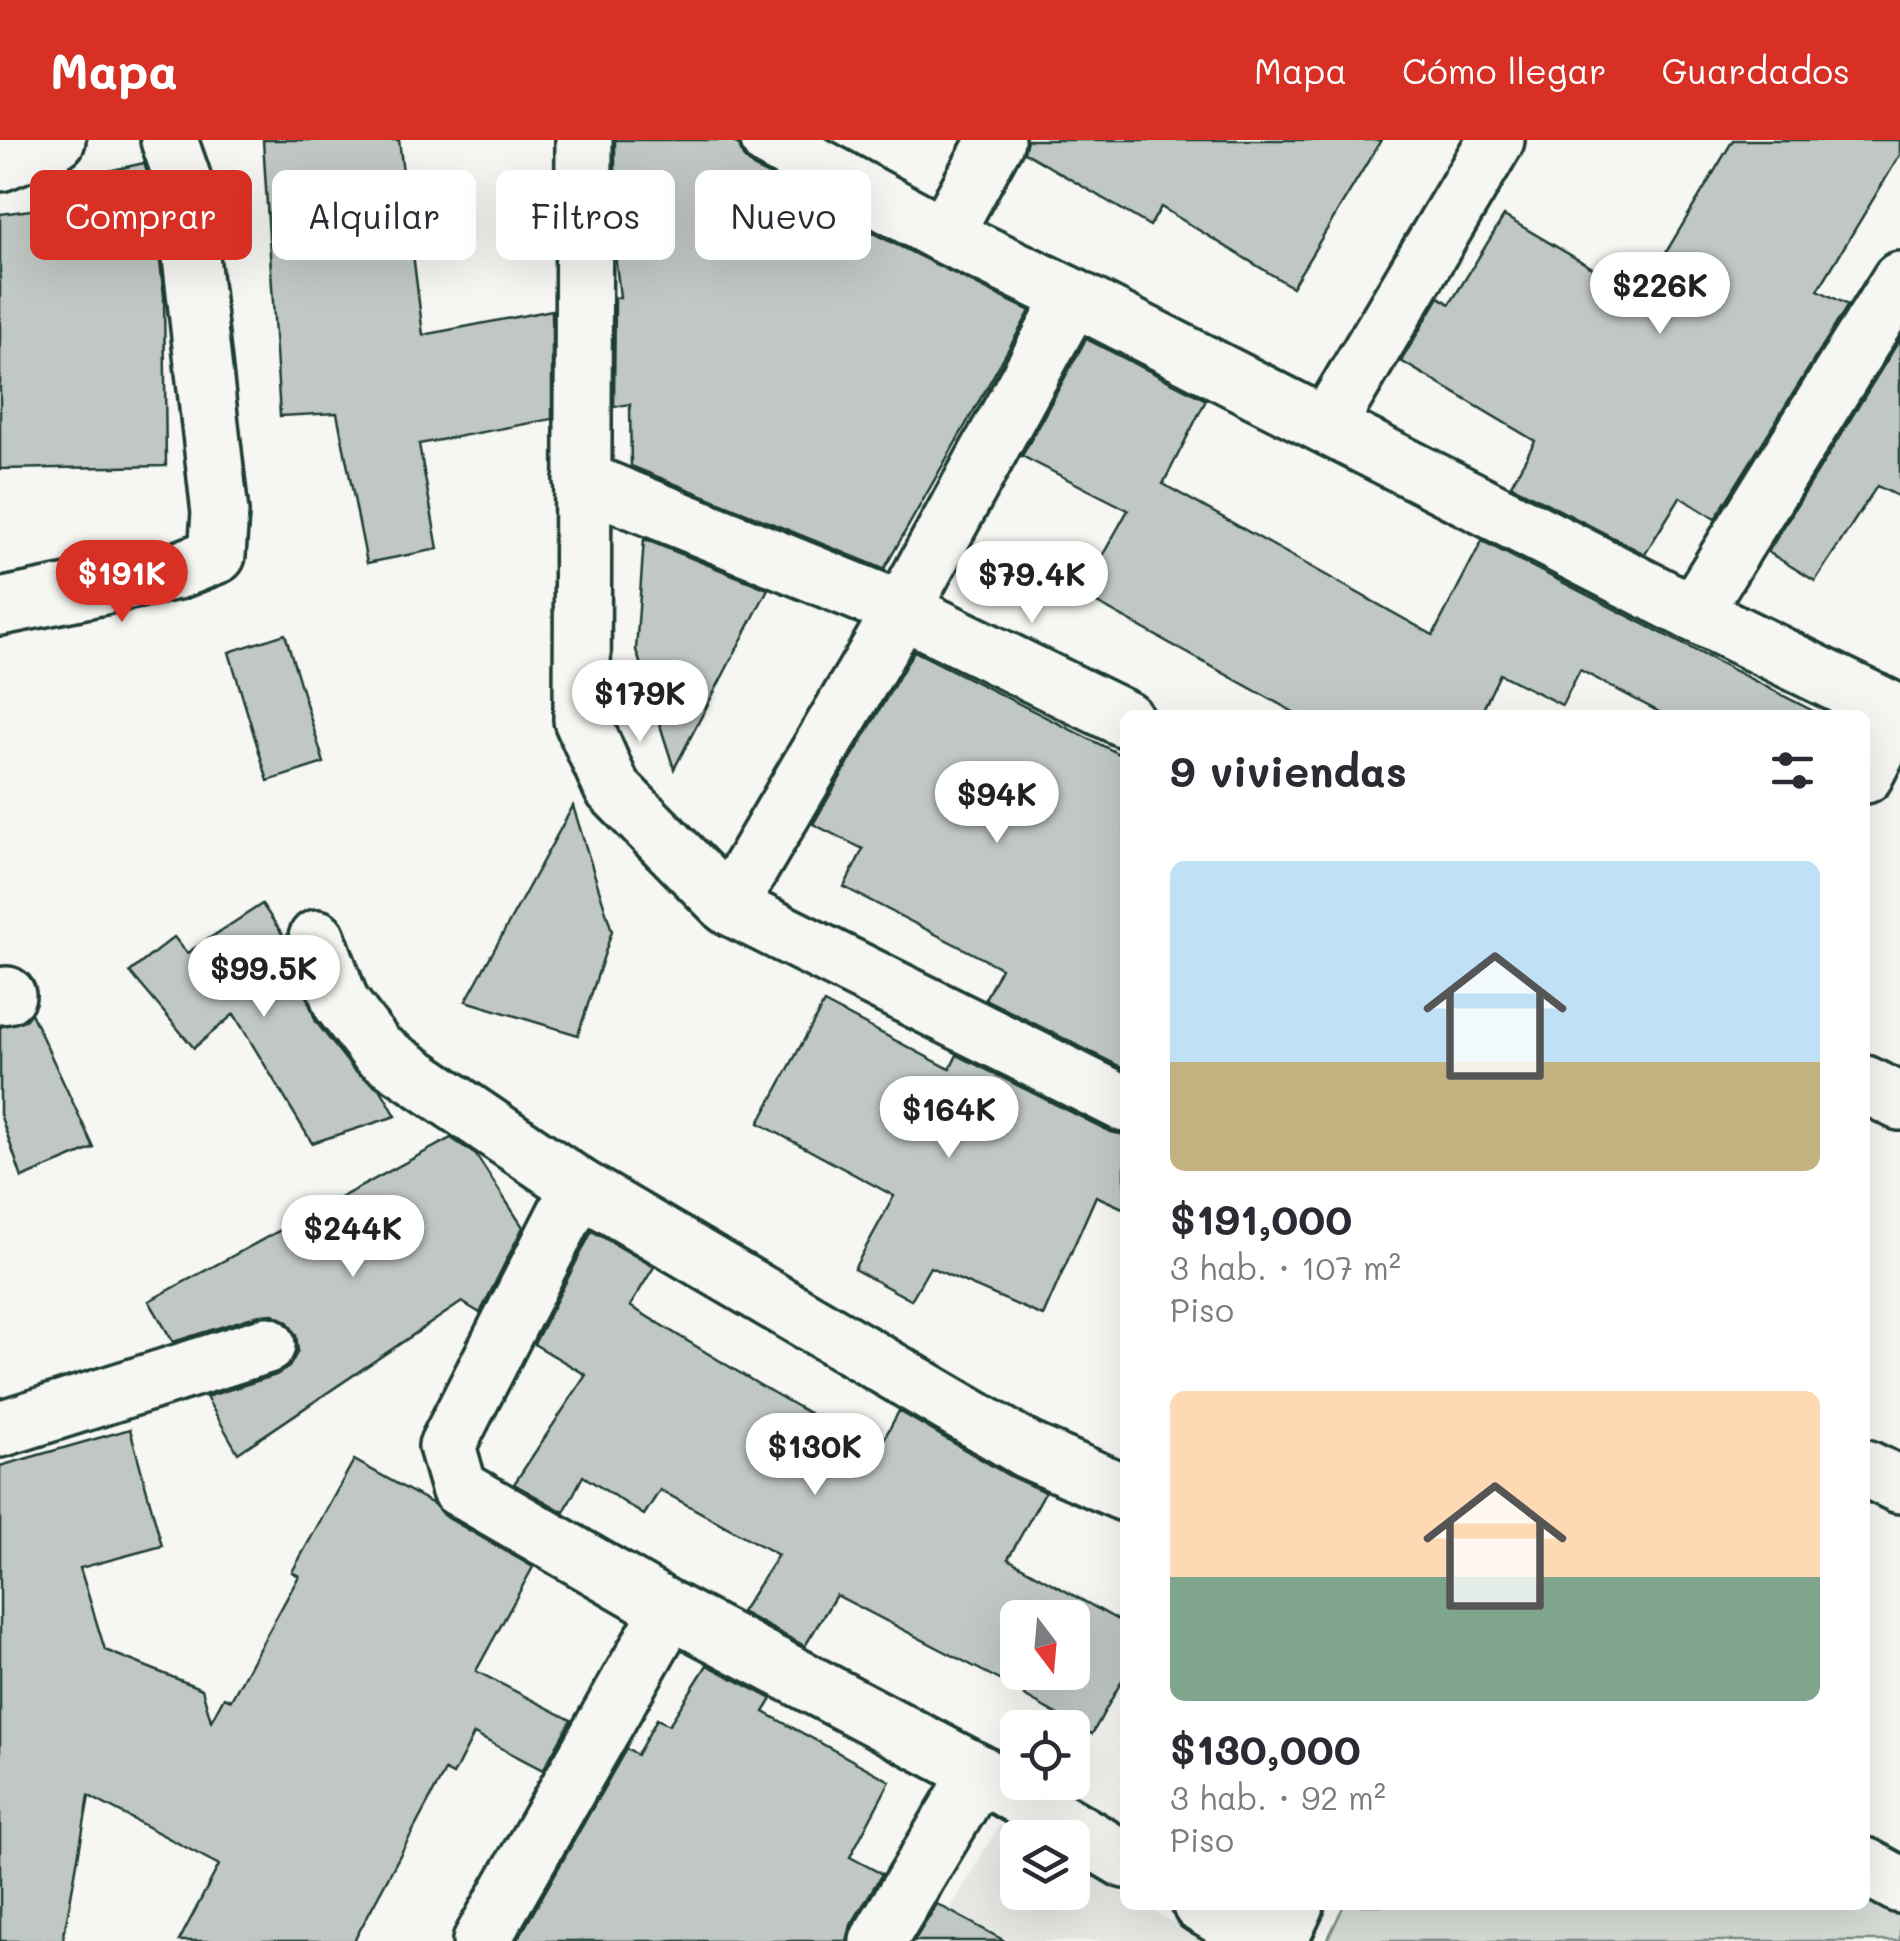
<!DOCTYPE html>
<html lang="es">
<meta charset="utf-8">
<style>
body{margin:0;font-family:Mali,sans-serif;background:#f7f7f7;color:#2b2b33;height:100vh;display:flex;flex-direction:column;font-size:38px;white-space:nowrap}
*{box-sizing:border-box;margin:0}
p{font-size:32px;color:#7c7c81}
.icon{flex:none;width:55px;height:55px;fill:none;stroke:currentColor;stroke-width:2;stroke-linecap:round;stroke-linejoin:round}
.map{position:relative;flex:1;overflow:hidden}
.sheet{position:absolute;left:1120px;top:570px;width:750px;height:1200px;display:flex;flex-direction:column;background:#fff;border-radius:15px;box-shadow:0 10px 40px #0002}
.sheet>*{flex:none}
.guide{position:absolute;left:30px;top:30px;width:940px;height:90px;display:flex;gap:20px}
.needle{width:65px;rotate:164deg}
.buttons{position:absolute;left:1000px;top:1460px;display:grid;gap:20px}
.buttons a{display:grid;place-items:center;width:90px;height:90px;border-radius:15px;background:#fff;box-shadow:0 10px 40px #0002;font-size:50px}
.price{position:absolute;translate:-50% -85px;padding:0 22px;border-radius:35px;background:#fff;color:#222;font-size:32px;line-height:65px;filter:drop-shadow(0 2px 5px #0008)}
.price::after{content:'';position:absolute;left:50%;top:60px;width:30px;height:22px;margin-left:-15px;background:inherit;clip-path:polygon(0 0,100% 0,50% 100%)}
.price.active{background:#d93025;color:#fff}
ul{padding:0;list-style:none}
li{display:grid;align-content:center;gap:20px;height:530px;padding:0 50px}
li span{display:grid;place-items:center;height:310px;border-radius:15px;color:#555}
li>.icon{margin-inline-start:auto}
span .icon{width:180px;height:180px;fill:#fffc;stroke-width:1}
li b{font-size:42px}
h2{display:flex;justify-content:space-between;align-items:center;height:120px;padding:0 50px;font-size:42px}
.pill{padding:0 35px;border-radius:15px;background:#fff;box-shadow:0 10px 40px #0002;font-size:35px;line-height:90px}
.pill.active{background:#d93025;color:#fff}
header{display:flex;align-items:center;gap:60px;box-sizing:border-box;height:140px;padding:0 50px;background:#d93025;color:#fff}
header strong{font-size:48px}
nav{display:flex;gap:55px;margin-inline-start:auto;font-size:35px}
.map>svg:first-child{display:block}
</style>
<header>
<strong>Mapa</strong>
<nav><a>Mapa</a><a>Cómo llegar</a><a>Guardados</a></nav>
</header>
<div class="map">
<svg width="1900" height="1801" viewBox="0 0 1900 1801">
<rect width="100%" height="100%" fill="#f6f6f2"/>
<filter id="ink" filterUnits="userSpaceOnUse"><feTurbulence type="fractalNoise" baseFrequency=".01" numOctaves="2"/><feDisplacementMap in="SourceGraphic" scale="20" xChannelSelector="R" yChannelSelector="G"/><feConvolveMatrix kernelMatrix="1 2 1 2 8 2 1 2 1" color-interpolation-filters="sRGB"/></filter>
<g filter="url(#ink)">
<path fill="#e6e8e4" d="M 999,1685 L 1022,1697 L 1018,1698 L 1018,1752 L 1072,1752 L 1073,1726 L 1125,1755 L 1125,1765 L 1142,1765 L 1206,1801 L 932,1801 Z"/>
<path fill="#d6dbd6" stroke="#7a8c85" stroke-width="2.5" d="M 1865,1758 L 1900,1776 L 1900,1801 L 1327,1801 L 1344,1765 L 1865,1765 Z"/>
<g fill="#c1c8c3" stroke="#1f3d34" stroke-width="2.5" fill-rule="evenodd">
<path d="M 263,0 L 399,0 L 423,195 L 552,170 L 552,279 L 419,304 L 438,409 L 367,423 L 337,273 L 280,276 Z"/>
<path d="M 615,0 L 729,0 L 739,5 L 743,17 L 753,27 L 804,54 L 802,58 L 1030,171 L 884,429 L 631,326 L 630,264 L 614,267 L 615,158 L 620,157 L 615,114 Z"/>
<path d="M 1027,0 L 1381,0 L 1292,147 L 1161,67 L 1150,86 L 1024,12 Z"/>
<path d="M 1733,0 L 1900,0 L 1900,15 L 1818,150 L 1848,165 L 1715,379 L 1680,357 L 1645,414 L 1511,345 L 1535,301 L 1401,221 L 1439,157 L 1450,164 L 1504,76 L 1640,156 Z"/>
<path d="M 144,23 L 151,44 L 164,156 L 166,326 L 0,329 L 0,74 L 69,65 L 64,41 Z"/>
<path d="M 1086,199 L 1206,260 L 1163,344 L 1433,495 L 1482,401 L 1821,575 L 1665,575 L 1580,530 L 1562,565 L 1500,534 L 1480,575 L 1299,575 L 1081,454 L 1128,370 L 1022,316 Z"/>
<path d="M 1900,199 L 1900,357 L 1877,346 L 1815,441 L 1768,412 Z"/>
<path d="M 644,399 L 768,449 L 674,629 L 636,510 Z"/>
<path d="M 285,494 L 324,623 L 268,641 L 229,512 Z"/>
<path d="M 914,511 L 1125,617 L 1125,929 L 985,859 L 1001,828 L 844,747 L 863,709 L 813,684 Z"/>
<path d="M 573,666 L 612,791 L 578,895 L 466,861 Z"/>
<path d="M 262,764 L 287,801 L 316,882 L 353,929 L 381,950 L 396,976 L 312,1003 L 234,874 L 194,908 L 130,832 L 174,797 L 187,813 Z"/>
<path d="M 824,863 L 950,929 L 957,915 L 1111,992 L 1125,995 L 1125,1069 L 1096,1056 L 1043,1176 L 930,1127 L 911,1160 L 854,1129 L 894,1056 L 759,983 Z"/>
<path d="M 31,873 L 94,1008 L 22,1038 L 0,974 L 0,887 L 25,880 Z"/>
<path d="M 451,998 L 476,1015 L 523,1087 L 480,1173 L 462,1162 L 238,1313 L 206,1257 L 276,1235 L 289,1227 L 298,1211 L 296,1195 L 287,1181 L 273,1174 L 259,1175 L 173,1202 L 149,1161 Z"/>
<path d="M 592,1091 L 654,1127 L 630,1166 L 758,1244 L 877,1312 L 899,1271 L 1011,1337 L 1045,1352 L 1008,1419 L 1125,1484 L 1125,1535 L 1092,1594 L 1024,1556 L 1025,1553 L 836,1455 L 805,1506 L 741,1472 L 778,1415 L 660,1350 L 644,1375 L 583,1336 L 564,1372 L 514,1344 L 586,1235 L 534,1204 ZM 1018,1478 L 1072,1478 L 1072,1532 L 1018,1532 Z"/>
<path d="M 130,1289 L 162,1406 L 80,1428 L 105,1510 L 202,1549 L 211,1581 L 224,1557 L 231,1560 L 299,1436 L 292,1432 L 354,1320 L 435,1365 L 443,1375 L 533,1427 L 476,1531 L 571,1580 L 543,1630 L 474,1594 L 453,1635 L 445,1631 L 354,1801 L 179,1801 L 219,1725 L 89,1656 L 63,1801 L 0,1801 L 0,1326 Z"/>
<path d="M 707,1525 L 772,1559 L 764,1572 L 890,1641 L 850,1717 L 882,1734 L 851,1785 L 847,1801 L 517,1801 L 626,1609 L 637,1615 L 657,1579 L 669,1585 Z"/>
<path d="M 937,1764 L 1005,1801 L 914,1801 Z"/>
</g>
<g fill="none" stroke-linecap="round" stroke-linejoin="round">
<g stroke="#1f3d34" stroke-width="62">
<g id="minor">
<path d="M 584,0 L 582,580 L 612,648 L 728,766 L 1125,964"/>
<path d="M 769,0 L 944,95 L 1073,157 L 1693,473 L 1900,574"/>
<path d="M 0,23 L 57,0"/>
<path d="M 944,95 L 996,0"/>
<path d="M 1327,285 L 1496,0"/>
<path d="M 582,340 L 902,470 L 1125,579"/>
<path d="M 0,467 L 177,431 L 217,415 L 220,373 L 182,37 L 169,0"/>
<path d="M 1693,473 L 1900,140"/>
<path d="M 1865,635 L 1897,572"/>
<path d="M 728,766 L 902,470 L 1073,157"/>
<path d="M 317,798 L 341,863 L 377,910 L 579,1047 L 1027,1310 L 1125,1353"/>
<path d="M 0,856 L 7,855"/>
<path d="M 1865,944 L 1900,962"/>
<path d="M 579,1047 L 447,1306 L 459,1348 L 670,1470 L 979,1633 L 1125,1720"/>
<path d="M 0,1289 L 267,1205"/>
<path d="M 1865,1328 L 1900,1345"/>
<path d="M 1865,1726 L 1900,1745"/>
<path d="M 1201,1765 L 1261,1801"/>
<path d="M 481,1801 L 670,1470"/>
<path d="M 878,1801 L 979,1633"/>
<path d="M 1279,1801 L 1296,1765"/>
</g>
</g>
<use href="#minor" stroke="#f6f6f2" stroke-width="55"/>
</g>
</g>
</svg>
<div class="buttons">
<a><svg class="needle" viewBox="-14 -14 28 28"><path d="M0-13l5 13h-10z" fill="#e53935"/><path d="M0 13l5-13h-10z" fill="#7c7c81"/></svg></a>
<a><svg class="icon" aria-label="locate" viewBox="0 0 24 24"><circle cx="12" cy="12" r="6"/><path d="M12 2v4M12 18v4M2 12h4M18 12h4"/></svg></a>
<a><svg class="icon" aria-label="layers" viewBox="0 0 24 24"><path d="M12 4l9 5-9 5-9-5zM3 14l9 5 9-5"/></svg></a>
</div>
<b class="price" style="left:1660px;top:197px">$226K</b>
<b class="price active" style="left:122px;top:485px">$191K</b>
<b class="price" style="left:1032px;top:486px">$79.4K</b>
<b class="price" style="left:640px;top:605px">$179K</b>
<b class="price" style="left:997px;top:706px">$94K</b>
<b class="price" style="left:264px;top:880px">$99.5K</b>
<b class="price" style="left:949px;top:1021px">$164K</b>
<b class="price" style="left:353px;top:1140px">$244K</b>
<b class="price" style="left:815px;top:1358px">$130K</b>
<div class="guide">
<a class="pill active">Comprar</a>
<a class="pill">Alquilar</a>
<a class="pill">Filtros</a>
<a class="pill">Nuevo</a>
</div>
<section class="sheet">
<h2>9 viviendas<svg class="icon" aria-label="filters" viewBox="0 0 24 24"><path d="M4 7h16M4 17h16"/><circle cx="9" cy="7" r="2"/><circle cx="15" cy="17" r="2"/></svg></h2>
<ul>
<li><span style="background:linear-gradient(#bfe0f5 65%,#c2b280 0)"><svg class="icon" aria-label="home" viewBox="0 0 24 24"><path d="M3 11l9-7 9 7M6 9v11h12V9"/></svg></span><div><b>$191,000</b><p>3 hab. · 107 m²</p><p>Piso</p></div></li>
<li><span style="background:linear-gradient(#ffd9b3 60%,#7fa58c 0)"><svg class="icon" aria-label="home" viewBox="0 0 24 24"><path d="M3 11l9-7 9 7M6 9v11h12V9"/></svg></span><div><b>$130,000</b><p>3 hab. · 92 m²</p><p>Piso</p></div></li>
</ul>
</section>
</div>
